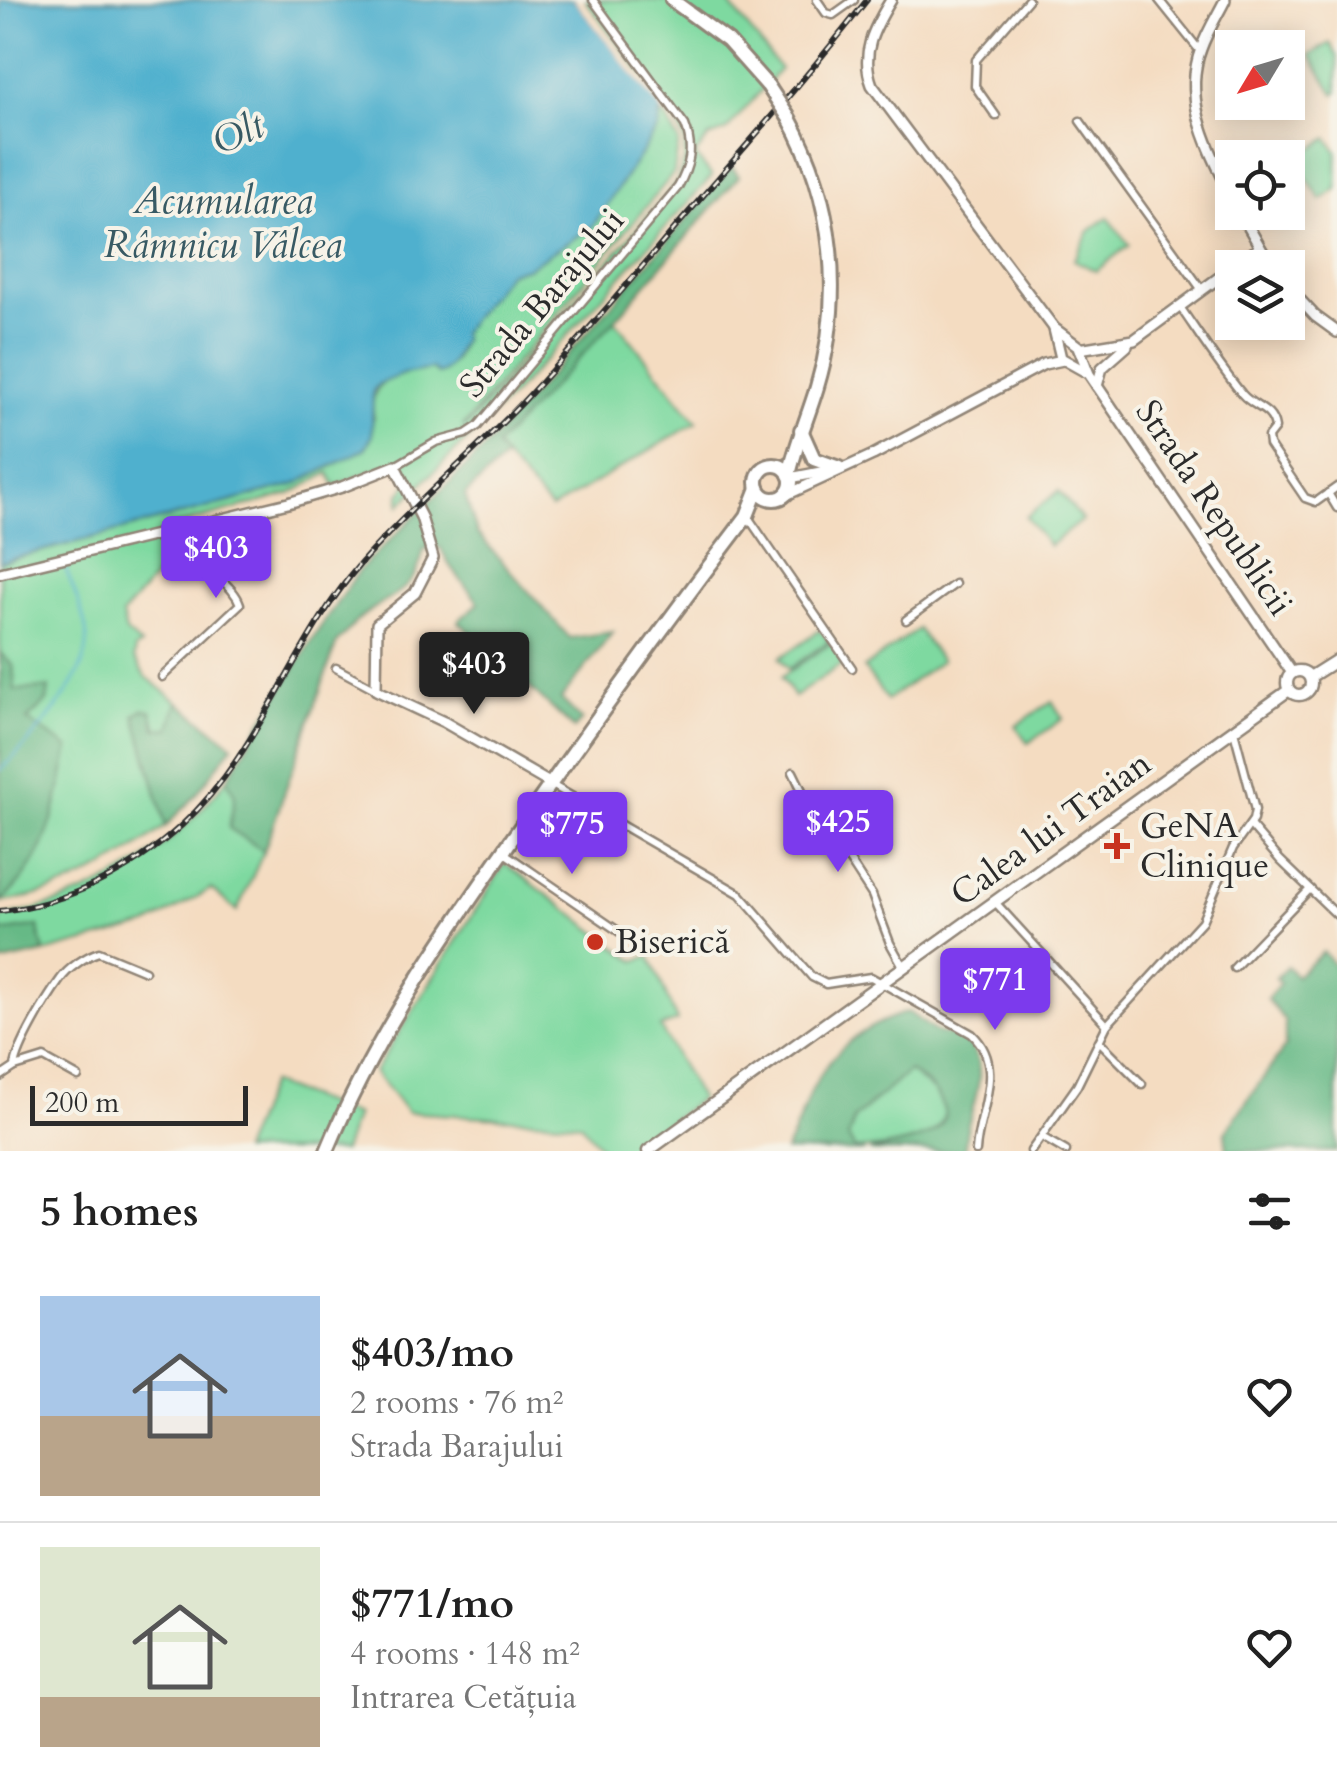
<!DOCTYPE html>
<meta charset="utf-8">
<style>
body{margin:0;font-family:Cardo,serif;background:#f6f6f6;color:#222;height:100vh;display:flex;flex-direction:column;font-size:38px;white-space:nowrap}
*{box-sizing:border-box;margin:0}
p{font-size:32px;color:#767676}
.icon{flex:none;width:55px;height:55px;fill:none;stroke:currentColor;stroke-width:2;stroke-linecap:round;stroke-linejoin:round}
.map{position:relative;height:1151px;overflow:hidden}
.drawer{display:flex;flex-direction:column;background:#fff;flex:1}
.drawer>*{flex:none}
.needle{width:65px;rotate:232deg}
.buttons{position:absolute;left:1215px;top:30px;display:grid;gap:20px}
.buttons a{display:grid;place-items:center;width:90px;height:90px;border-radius:0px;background:#fff;box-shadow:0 5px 25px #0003;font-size:50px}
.scale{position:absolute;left:30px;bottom:25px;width:218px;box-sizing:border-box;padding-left:10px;border:5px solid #2b2b2b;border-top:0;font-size:28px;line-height:35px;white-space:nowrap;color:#2b2b2b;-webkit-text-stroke:8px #f7f3e8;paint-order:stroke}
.price{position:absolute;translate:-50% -85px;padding:0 22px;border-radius:10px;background:#7c3aed;color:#fff;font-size:32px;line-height:65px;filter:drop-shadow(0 2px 5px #0008)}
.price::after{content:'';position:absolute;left:50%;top:60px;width:30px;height:22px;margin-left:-15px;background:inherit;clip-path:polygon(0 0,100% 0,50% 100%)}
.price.selected{background:#222;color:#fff}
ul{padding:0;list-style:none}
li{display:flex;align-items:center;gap:30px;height:250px;padding:0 40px}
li+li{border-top:2px solid #e0e0e0}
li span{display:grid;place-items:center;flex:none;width:280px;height:200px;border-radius:0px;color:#555}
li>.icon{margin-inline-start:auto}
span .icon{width:120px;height:120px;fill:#fffc;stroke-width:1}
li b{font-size:42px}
h2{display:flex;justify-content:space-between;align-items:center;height:120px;padding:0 40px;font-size:42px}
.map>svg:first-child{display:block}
</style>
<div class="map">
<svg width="1337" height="1151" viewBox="0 0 1337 1151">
<rect width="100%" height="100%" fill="#f7f3e8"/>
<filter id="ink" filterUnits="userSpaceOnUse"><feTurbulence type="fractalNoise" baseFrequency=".01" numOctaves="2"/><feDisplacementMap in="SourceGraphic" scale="20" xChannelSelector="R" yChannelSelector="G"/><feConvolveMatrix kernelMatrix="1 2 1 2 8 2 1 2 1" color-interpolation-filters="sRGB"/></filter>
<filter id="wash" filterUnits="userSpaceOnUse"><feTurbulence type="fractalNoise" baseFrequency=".0048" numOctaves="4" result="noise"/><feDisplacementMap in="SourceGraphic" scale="40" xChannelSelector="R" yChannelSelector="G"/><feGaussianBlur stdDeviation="2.25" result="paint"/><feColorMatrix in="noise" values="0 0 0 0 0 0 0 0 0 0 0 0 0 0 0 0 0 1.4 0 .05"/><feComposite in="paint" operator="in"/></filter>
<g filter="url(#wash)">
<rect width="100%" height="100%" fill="#f4dcc1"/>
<g fill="#7ed9a0" stroke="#548266" stroke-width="2.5">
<path d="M 585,0 L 731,0 L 729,3 L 780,69 L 726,131 L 709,137 L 695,155 L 712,176 L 513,395 L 400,505 L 400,494 L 412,479 L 395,462 L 335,486 L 329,473 L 290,494 L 163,529 L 167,563 L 122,615 L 126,632 L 141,645 L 135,649 L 134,658 L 145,676 L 178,702 L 170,728 L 159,731 L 154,720 L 135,715 L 166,826 C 117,864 65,894 2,902 L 29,869 L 36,729 L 27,720 L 47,701 L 15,690 L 13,665 L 0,653 L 0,562 L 294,485 L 337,464 L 374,418 C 363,368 419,373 454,361 L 463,339 L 460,333 L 509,272 L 527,268 L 593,226 L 661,117 L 661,108 L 679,142 L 674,173 L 462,428 L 467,426 L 676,183 L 684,162 L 685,142 L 676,120 Z"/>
<path d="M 1330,43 L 1337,56 L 1337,92 L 1334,94 L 1310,55 Z"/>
<path d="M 1328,138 L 1337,152 L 1337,189 L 1321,200 L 1295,160 Z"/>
<path d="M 1108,217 L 1129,245 L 1096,271 L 1074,260 L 1089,231 Z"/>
<path d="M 615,320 L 697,422 L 551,509 L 495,447 Z"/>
<path d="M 1059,491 L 1082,520 L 1049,546 L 1026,517 Z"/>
<path d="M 918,629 L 941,661 L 887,700 L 864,668 Z"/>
<path d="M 820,630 L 829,641 L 789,669 L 780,658 Z"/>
<path d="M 831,643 L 845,662 L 794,697 L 781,677 Z"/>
<path d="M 1052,701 L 1063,719 L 1028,743 L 1016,726 Z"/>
<path d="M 227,779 L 236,796 L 229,828 L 264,851 L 237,911 L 211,889 L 148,925 L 44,953 L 38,927 L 0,932 L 0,917 C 97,900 167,856 227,779 Z"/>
<path d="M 505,863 L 635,961 L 650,956 L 677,1021 L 660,1027 L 700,1099 L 630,1151 L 604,1151 L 580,1123 L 407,1112 L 374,1072 Z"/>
<path d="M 909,1071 L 935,1092 L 945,1112 C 943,1120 940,1127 932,1132 C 918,1142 871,1151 854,1148 L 848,1137 L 855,1118 Z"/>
<path d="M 270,1083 L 356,1115 L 343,1151 L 242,1151 Z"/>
</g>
<g fill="#66b986" stroke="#487258" stroke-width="2.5">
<path d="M 732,167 L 739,176 L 615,320 L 496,446 L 505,458 L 465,495 L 477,533 L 570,638 L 613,632 L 561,699 L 582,720 L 574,729 L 458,621 L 479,603 L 450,566 L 440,547 L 424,549 C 415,594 392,593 360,618 C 352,625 345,635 337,642 L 264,851 L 229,828 L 235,796 L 227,779 L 315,635 L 360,569 L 490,443 Z"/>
<path d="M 0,653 L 13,665 L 15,690 L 49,688 L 47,701 L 27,720 L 69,748 C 56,807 49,861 0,902 Z"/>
<path d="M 178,702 L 233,745 L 196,795 L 166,826 L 135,715 L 143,709 L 151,711 L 156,729 L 170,728 Z"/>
<path d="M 38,926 L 44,953 L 0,963 L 0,932 Z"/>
<path d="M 1323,952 L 1337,968 L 1337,1151 L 1227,1151 L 1225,1132 L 1285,1047 L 1285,1021 L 1267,999 L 1280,983 L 1276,978 L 1287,966 L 1296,976 Z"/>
<path d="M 908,1012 L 936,1032 L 965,1039 C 998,1074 963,1113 965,1151 L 869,1151 C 888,1146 915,1143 932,1133 C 963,1112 929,1083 909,1071 L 855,1118 L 848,1137 L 854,1148 L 865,1151 L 785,1151 C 794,1135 800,1118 807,1101 C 827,1053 859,1027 908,1012 Z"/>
</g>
<path fill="#4fb0ce" stroke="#3d6e7c" stroke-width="2.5" d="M 0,0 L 574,0 L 661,108 L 658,128 L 593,226 L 527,268 L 509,272 L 461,333 L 463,339 C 455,352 454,369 437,374 L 432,369 L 403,374 L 379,384 L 373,391 L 372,436 L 365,449 L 294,485 L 0,562 Z"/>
<path fill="#f4dcc1" d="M 574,0 L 580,0 L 660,98 L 666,106 L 666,116 Z"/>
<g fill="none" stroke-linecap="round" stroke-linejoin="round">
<path stroke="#4fb0ce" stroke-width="2.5" d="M 0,770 C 27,746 88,679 87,642 C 87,618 73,590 65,567"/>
</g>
</g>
<g filter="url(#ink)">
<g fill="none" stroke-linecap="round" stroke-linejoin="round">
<g stroke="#908476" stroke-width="11">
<g id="street">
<path d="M 817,0 L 826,13 L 833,15 L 854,0"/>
<path d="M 1159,0 L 1200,51"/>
<path d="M 996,116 L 975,86 L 976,60 L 1028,0"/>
<path d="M 1080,121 L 1202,290"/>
<path d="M 1180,307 C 1200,336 1220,367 1242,394 C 1254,408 1272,408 1275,428 L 1268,437 L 1269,445 L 1305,498 L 1316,502 L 1337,487"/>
<path d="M 395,466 L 436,442 L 466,434 L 478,426 L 678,187 C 690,166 694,148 685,125 L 593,0"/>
<path d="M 1328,493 L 1337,508"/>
<path d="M 748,517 L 852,668"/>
<path d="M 906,620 L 955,584"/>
<path d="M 336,668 L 375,689"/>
<path d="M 162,677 L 240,604 C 234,586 212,575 203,558 L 207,522"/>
<path d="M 793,772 L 815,817 L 842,849 L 872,895 L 890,943 L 904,968"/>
<path d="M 552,785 L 740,894 L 812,977 L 826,984 L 871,977 L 972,1034 C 1007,1067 978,1112 976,1151"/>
<path d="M 1250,825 L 1280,860 L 1337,915"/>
<path d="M 503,852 L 621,933"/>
<path d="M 995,902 L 1107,1025"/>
<path d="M 1234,968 L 1310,889"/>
<path d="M 1099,1041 L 1142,1084"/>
<path d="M 15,1067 L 44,1058 L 78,1077"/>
<path d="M 0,1077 L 15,1067 C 17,1047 47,998 60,980 C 68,968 86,956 99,952 L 145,971"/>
<path d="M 1042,1137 L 1066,1151"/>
<path d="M 1031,1151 L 1077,1086 L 1107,1025 L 1202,921 L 1233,848 L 1253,820 L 1255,810 L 1234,731"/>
</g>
</g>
<g stroke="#908476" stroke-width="14">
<g id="secondary">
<path d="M 891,0 C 874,28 860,53 872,85 L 1054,328 L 1078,346 L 1089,374 L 1292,673"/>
<path d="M 1225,0 C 1217,16 1207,32 1201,49 C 1181,101 1211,152 1232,197"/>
<path d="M 1240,212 L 1272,268"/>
<path d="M 1233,268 L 1259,248"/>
<path d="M 1288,287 L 1315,316 L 1337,332"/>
<path d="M 1054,329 L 1061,358 L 1086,372"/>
<path d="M 1079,349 L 1134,340 L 1232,268"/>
<path d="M 1097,386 L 1102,368 L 1127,346"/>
<path d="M 790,478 L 831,470"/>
<path d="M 782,497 L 873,455 L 1044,364 L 1063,360"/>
<path d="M 0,573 L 288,503 L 342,487 L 395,466 L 421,517 L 433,558 L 415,593 L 377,624 L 376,690 L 444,722 L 551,784"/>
</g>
</g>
<g stroke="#908476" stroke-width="15">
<g id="primary">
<circle cx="1299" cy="683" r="12"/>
<path d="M 1310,677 L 1337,660"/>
<path d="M 648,1151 L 1289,690"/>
</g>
</g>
<g stroke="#908476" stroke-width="18">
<g id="highway">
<path d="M 672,0 L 728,41 L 768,86"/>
<path d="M 801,430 L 814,459 L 839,468"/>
<circle cx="774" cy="482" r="17"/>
<path d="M 789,475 C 796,444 808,417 817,387 C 844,298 834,199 789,118"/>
<path d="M 327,1151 C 378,1028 455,920 531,812 C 601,712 673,613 747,516 L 758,488"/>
</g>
</g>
<use href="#street" stroke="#fff" stroke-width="6"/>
<use href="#secondary" stroke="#fff" stroke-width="9"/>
<use href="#primary" stroke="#fff" stroke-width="10"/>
<use href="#highway" stroke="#fff" stroke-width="12"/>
<g stroke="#2b2b2b" stroke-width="6">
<path id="rail" d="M 0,911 C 68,904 132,871 182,825 C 260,753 292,643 361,563 C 411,506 470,457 522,403 C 577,344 629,282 682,220 C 744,148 808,76 867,0"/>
</g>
<use href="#rail" stroke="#f7f3e8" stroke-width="2.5" stroke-dasharray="8" stroke-linecap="butt"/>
<g stroke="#908476" stroke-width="18" stroke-linecap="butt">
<path id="highway-bridge" d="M 768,86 L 789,118"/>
</g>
<use href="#highway-bridge" stroke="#fff" stroke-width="12"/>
</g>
</g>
<g fill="#c8321e" stroke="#f7f3e8" stroke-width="4">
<path d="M1112 831h10v10h10v10h-10v10h-10v-10h-10v-10h10z"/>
<circle cx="595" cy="942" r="10"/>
</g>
<g text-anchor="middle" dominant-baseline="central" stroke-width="8" stroke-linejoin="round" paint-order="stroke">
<g font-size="35" fill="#2b2b2b" stroke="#f7f3e8">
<text transform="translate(542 303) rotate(-50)">Strada Barajului</text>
<text transform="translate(1214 508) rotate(56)">Strada Republicii</text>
<text transform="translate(1051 829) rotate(-36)">Calea lui Traian</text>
</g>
<g font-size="35" fill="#2b2b2b" stroke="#f7f3e8" text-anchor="start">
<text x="1140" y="826">GeNA<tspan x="1140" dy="40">Clinique</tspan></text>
<text x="615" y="942">Biserică</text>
</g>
<g font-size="38" font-style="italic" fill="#385a64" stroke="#f7f3e8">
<text transform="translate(238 134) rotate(-24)">Olt</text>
<text x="223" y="201">Acumularea<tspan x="223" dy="44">Râmnicu Vâlcea</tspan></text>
</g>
</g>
</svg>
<div class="buttons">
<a><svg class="needle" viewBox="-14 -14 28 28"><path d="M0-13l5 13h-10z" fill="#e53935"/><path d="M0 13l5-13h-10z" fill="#767676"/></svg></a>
<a><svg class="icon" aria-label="locate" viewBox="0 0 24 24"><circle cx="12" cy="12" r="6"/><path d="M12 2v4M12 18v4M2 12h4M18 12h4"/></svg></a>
<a><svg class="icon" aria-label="layers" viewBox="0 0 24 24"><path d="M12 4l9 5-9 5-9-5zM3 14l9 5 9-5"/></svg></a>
</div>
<div class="scale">200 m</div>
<b class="price" style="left:216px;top:601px">$403</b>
<b class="price selected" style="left:474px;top:717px">$403</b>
<b class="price" style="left:838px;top:875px">$425</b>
<b class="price" style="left:572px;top:877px">$775</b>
<b class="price" style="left:995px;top:1033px">$771</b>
</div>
<section class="drawer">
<h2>5 homes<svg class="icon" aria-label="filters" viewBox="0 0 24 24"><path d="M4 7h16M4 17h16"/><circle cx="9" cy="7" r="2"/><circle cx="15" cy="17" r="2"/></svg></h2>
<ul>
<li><span style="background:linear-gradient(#a9c7e8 60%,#b9a48a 0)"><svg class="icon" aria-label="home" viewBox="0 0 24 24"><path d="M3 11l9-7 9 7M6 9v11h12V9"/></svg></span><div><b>$403/mo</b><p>2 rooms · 76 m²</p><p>Strada Barajului</p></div><svg class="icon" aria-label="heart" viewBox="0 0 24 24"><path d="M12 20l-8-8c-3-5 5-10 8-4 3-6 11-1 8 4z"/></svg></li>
<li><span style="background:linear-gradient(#dfe7d0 75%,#b9a48a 0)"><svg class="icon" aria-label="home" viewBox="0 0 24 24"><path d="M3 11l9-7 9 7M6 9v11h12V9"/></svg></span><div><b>$771/mo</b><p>4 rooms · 148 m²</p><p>Intrarea Cetățuia</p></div><svg class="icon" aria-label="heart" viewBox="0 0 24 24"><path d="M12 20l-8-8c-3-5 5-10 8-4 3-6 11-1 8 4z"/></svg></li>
</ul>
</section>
